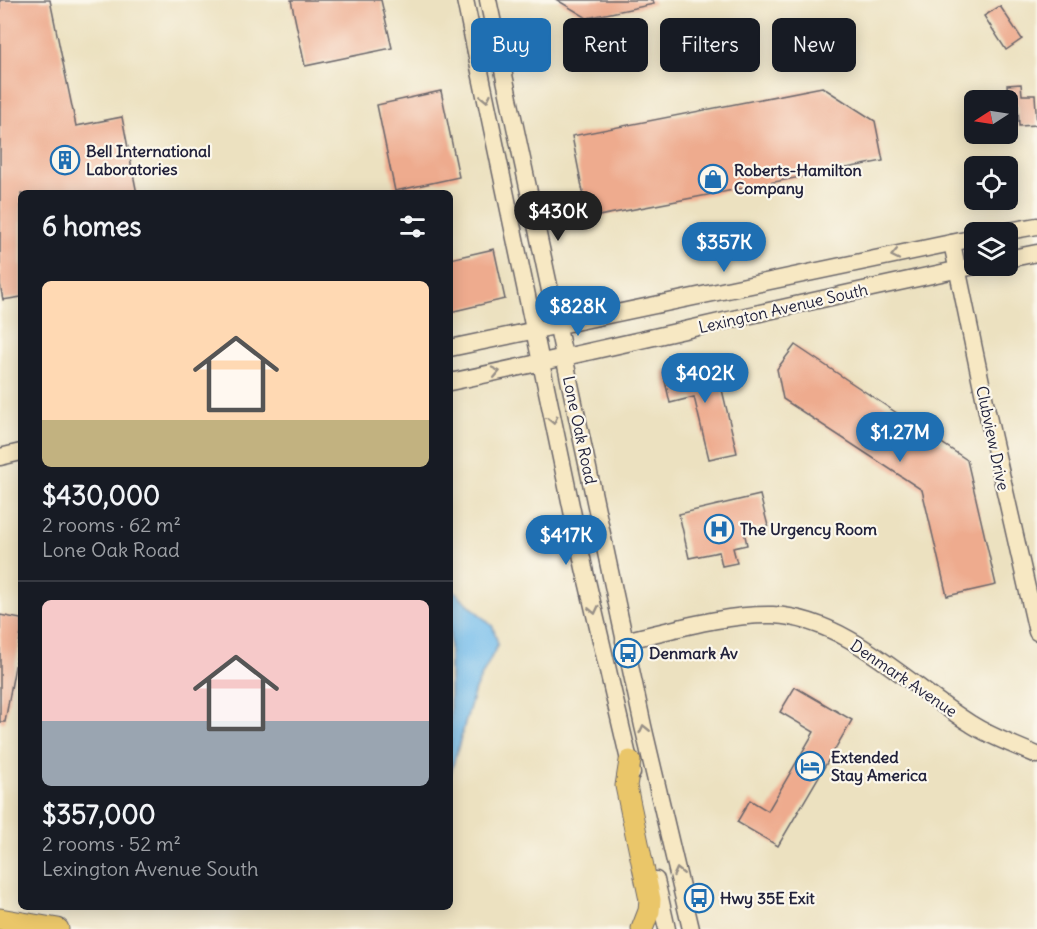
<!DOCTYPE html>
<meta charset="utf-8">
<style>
body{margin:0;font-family:Delius,sans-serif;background:#242831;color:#f1f3f6;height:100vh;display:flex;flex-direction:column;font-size:22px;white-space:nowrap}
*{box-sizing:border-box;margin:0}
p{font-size:20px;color:#9ea1a6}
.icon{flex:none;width:33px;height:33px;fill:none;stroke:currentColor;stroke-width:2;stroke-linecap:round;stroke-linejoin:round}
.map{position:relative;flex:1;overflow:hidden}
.panel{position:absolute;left:18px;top:190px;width:435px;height:720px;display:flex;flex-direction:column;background:#171b24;border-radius:9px;box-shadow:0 3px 15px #0003}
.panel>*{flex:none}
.banner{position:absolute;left:471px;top:18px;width:476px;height:54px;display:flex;gap:12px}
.needle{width:39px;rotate:258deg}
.buttons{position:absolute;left:964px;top:90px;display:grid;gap:12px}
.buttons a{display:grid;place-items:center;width:54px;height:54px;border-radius:9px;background:#171b24;box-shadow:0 3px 15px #0003;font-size:30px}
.price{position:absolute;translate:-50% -51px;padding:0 14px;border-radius:21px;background:#1f6fb2;color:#fff;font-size:20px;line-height:39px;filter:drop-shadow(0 2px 3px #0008)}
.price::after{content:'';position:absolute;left:50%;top:36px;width:18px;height:14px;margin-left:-9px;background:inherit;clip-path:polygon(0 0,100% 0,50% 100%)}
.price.current{background:#222;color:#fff}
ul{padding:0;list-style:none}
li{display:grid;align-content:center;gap:12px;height:318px;padding:0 24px}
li+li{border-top:2px solid #363941}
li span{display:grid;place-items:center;height:186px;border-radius:9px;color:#555}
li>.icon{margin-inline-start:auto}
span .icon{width:108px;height:108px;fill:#fffc;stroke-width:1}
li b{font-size:26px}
h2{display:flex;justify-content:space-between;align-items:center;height:72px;padding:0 24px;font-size:26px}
.pill{padding:0 21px;border-radius:9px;background:#171b24;box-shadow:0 3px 15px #0003;font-size:21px;line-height:54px}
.pill.current{background:#1f6fb2;color:#fff}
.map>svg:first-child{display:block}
</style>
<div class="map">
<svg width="1037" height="929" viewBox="0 0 1037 929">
<rect width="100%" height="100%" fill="#fbf7ec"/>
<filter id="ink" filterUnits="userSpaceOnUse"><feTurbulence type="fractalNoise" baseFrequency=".0167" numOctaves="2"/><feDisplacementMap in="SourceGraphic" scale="12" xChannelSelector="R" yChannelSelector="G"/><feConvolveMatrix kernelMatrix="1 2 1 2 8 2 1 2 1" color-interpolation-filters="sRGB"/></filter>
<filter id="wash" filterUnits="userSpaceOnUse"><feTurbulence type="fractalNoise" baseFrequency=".008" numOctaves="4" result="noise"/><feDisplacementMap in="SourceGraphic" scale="24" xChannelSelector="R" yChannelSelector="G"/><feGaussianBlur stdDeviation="1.35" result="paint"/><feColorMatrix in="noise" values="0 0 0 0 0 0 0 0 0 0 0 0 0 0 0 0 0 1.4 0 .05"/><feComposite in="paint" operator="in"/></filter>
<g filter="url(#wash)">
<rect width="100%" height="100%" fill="#ece1c0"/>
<path fill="#74bdec" stroke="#4b7094" stroke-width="1.5" d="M 450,587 L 493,627 L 498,644 L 475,689 L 450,775 Z"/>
<g id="blocks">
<g fill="#eeab8e">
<path d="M 0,0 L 50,0 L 76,126 L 122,117 L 137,194 L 21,194 L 21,297 L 3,300 L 0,284 Z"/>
<path d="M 291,0 L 381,0 L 392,48 L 305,66 Z"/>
<path d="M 557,0 L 653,0 L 654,4 L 587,18 Z"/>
<path d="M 1000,6 L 1022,39 L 1006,50 L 984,16 Z"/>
<path d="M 1021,84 L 1022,95 L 1035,95 L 1037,125 L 1019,126 L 1018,105 L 1013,106 L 1013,96 L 1008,96 L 1007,85 Z"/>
<path d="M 822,87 L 875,121 L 883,161 L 588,218 L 572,136 Z"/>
<path d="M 441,91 L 459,177 L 395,191 L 377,105 Z"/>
<path d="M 494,249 L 505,299 L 450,312 L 450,259 Z"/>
<path d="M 795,345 L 967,460 L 996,585 L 947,596 L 922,490 L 783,399 L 777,369 Z"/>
<path d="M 715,360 L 737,453 L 709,459 L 694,397 L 670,403 L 663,372 Z"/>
<path d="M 760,495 L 768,526 L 744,531 L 747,545 L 733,548 L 737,563 L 722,566 L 719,552 L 689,558 L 679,514 Z"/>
<path d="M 0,615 L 21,619 L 21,633 L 5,722 L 0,722 Z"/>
<path d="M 795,687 L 852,720 L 778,846 L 737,822 L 750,800 L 768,811 L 814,732 L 780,712 Z"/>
</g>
</g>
</g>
<g filter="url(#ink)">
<use href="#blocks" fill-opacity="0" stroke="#69656a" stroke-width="1.5"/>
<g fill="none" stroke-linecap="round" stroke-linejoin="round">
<g stroke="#69656a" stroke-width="19">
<g id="secondary">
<path d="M 465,0 L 584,568 L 632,773"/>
<path d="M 488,0 L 643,726 L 691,929"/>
<path d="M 1003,232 L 1037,226"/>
<path d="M 952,243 L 989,421 L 1037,632"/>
<path d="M 1008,259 L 1037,253"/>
<path d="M 450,348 L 975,238"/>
<path d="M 450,382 C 626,345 800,302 975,266"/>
<path d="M 0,457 L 21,452"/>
<path d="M 624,641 C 673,630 723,614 773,615 C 847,618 911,687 971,724 C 991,737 1015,745 1037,755"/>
<path d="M 656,880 L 667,929"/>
</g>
</g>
<g stroke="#69656a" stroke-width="23">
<g id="highway">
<path d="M 630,761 L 626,786 L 650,900 L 649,911 L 642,929"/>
<path d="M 0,919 L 58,929"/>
</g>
</g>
<use href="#secondary" stroke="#f7e8c3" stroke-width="16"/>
<use href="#highway" stroke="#eac669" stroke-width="21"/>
</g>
<defs><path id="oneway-chevron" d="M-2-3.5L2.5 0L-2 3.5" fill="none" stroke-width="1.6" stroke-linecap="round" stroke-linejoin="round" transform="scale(1.5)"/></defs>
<g stroke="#978f86">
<use href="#oneway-chevron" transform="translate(486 98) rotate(78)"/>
<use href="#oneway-chevron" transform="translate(895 255) rotate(168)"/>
<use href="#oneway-chevron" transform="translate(496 372) rotate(-12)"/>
<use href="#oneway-chevron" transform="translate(553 420) rotate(78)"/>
<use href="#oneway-chevron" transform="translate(594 610) rotate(77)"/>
<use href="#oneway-chevron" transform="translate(644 729) rotate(-103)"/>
<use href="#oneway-chevron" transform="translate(678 872) rotate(-103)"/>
</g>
</g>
<defs>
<g id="building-ring" transform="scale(1.5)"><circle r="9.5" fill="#fbf7ec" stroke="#1f6fb2" stroke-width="1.5"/><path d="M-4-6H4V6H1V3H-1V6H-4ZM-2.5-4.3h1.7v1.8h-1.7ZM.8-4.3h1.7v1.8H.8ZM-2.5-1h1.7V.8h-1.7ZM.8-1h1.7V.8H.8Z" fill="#1f6fb2"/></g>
<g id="shop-ring" transform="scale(1.5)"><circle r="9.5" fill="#fbf7ec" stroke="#1f6fb2" stroke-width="1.5"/><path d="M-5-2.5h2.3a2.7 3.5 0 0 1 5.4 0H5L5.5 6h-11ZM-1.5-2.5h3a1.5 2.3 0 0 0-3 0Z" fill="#1f6fb2"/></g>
<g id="hospital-ring" transform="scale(1.5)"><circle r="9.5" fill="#fbf7ec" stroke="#1f6fb2" stroke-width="1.5"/><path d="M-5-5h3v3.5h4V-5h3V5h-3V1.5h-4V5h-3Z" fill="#1f6fb2"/></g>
<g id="bus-ring" transform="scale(1.5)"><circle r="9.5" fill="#fbf7ec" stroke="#1f6fb2" stroke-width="1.5"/><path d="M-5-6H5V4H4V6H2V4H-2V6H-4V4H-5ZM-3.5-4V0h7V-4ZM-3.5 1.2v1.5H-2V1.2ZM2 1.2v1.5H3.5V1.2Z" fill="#1f6fb2"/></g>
<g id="hotel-ring" transform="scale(1.5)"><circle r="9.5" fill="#fbf7ec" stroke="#1f6fb2" stroke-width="1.5"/><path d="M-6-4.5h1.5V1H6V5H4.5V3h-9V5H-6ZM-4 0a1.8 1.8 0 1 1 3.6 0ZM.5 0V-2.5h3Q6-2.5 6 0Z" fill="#1f6fb2"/></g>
</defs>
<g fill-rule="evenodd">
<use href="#building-ring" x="65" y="160"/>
<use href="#shop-ring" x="713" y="179"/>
<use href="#hospital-ring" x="719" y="529"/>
<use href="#bus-ring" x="628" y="653"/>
<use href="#hotel-ring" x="810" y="766"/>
<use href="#bus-ring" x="699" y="898"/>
</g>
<g text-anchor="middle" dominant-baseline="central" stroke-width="4.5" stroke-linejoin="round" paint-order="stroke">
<g font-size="16" font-weight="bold" fill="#22223b" stroke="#fbf7ec" text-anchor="start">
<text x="86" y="151">Bell International<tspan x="86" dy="18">Laboratories</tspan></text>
<text x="734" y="170">Roberts-Hamilton<tspan x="734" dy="18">Company</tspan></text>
<text x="740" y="529">The Urgency Room</text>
<text x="649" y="653">Denmark Av</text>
<text x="831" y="757">Extended<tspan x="831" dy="18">Stay America</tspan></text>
<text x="720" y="898">Hwy 35E Exit</text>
</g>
<g font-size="16" fill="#22223b" stroke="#fbf7ec">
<text transform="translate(783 308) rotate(-13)">Lexington Avenue South</text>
<text transform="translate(580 430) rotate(78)">Lone Oak Road</text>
<text transform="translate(993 438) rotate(78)">Clubview Drive</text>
<text transform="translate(904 678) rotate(34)">Denmark Avenue</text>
</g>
</g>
</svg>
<div class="buttons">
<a><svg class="needle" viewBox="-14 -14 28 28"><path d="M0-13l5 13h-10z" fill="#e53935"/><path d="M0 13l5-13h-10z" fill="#9ea1a6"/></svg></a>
<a><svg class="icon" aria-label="locate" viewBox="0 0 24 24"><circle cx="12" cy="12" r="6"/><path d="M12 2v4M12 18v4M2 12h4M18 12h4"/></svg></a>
<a><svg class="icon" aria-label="layers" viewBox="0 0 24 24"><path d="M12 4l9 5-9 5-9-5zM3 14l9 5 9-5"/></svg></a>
</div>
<b class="price current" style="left:558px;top:242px">$430K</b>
<b class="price" style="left:724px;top:273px">$357K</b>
<b class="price" style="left:578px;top:337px">$828K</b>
<b class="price" style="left:705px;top:404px">$402K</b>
<b class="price" style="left:900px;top:463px">$1.27M</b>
<b class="price" style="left:566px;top:566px">$417K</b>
<div class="banner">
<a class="pill current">Buy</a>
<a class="pill">Rent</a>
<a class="pill">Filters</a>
<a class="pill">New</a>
</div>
<section class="panel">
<h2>6 homes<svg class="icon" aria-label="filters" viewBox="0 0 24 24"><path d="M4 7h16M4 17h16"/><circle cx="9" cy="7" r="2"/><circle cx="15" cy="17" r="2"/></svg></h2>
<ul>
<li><span style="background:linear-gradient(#ffd9b3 75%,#c2b280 0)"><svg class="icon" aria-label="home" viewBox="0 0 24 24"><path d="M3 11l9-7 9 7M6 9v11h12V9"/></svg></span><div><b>$430,000</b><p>2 rooms · 62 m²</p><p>Lone Oak Road</p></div></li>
<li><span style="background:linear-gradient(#f6c9c9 65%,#9aa5b1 0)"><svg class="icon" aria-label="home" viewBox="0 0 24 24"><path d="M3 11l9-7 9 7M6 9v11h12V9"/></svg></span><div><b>$357,000</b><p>2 rooms · 52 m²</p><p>Lexington Avenue South</p></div></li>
</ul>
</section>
</div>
